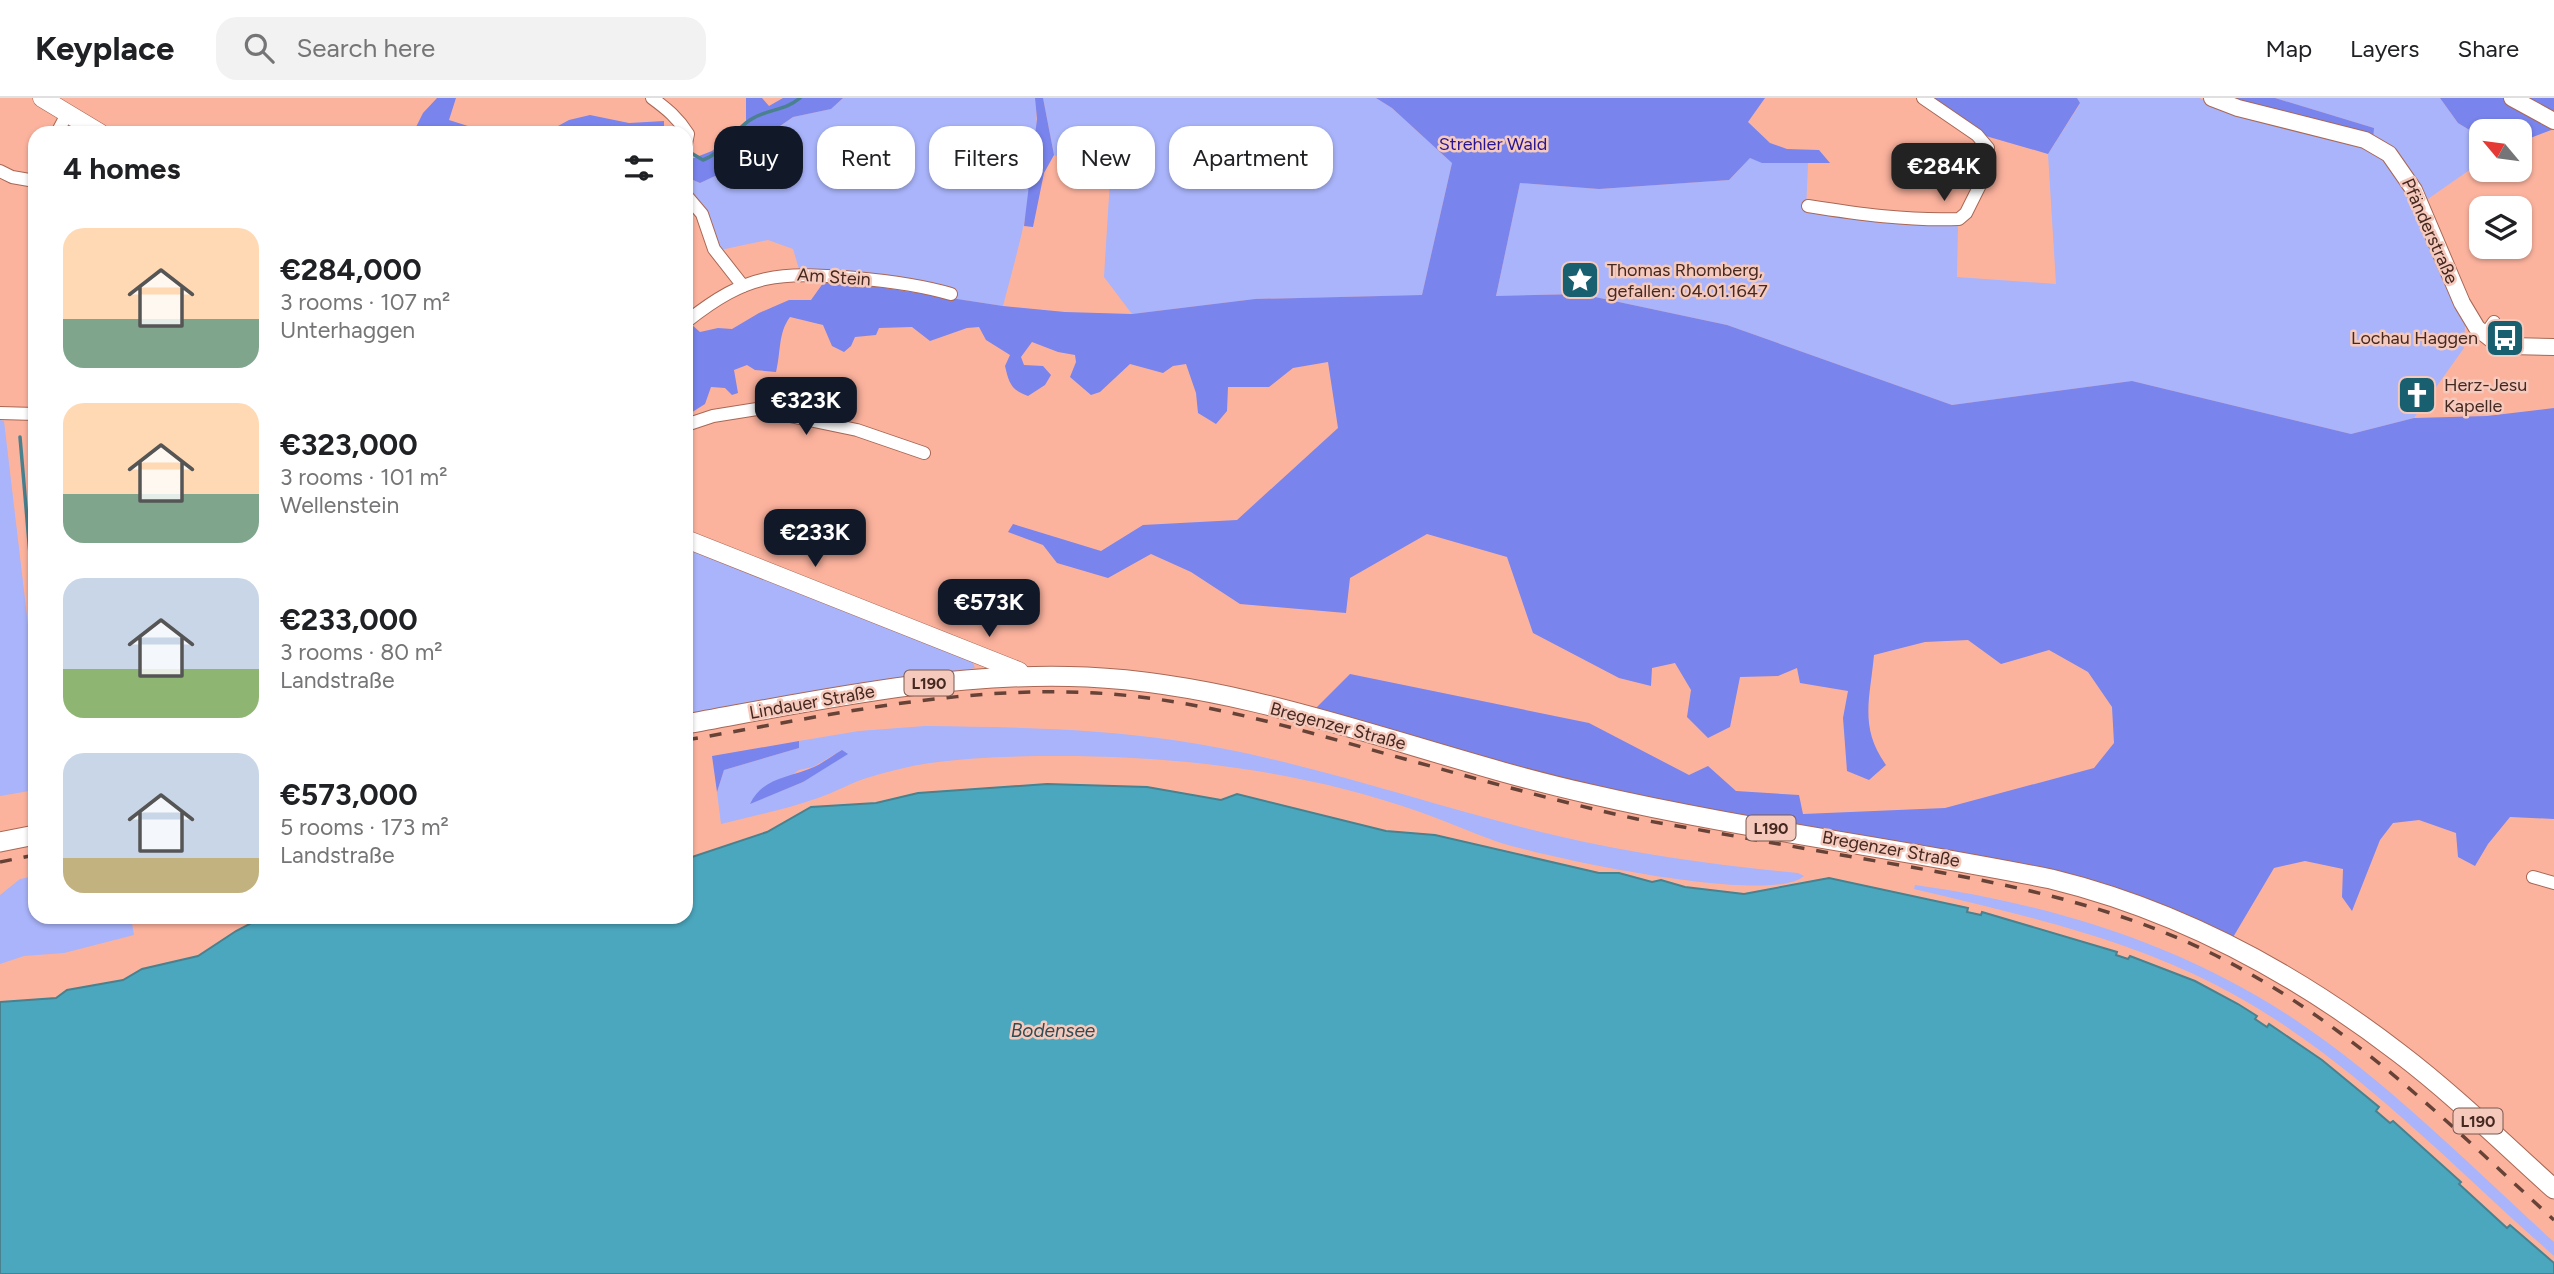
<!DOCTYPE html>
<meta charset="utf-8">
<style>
body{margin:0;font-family:Figtree,sans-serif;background:#f2f2f2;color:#202124;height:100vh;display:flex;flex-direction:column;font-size:26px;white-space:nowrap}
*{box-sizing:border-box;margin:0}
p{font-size:23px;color:#757577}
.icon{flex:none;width:38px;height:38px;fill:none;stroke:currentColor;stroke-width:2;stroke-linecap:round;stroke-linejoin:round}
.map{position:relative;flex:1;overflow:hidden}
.drawer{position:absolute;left:28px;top:28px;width:665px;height:798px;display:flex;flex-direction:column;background:#fff;border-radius:21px;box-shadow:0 2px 5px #0004}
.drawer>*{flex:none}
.banner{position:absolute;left:714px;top:28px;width:665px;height:63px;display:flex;gap:14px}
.needle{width:46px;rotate:299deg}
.tools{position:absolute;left:2469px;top:21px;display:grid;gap:14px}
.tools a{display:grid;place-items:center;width:63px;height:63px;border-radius:14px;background:#fff;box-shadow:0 2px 5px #0004;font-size:35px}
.price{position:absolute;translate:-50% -60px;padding:0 16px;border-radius:14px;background:#111827;color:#fff;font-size:23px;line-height:46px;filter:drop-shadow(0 2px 4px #0008)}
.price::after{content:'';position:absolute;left:50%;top:42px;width:21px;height:16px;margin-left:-10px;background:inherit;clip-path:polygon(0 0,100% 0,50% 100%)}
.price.selected{background:#222;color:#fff}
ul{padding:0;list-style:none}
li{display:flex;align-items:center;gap:21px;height:175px;padding:0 35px}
li span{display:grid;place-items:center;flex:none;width:196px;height:140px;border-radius:21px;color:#555}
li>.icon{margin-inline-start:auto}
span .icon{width:84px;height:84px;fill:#fffc;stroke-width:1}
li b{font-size:30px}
h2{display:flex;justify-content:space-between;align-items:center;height:84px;padding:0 35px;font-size:30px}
.chip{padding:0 24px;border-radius:21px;background:#fff;box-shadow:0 2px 5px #0004;font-size:24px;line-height:63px}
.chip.selected{background:#111827;color:#fff}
header{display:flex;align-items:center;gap:42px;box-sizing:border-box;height:98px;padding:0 35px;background:#fff;border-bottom:2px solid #e0e0e0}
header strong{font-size:33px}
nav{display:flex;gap:38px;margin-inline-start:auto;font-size:24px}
.search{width:490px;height:63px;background:#f2f2f2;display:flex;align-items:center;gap:18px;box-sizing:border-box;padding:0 24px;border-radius:21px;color:#757577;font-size:26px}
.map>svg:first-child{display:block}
</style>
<header>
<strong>Keyplace</strong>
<div class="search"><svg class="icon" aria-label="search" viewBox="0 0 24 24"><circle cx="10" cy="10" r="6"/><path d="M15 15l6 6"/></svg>Search here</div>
<nav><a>Map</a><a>Layers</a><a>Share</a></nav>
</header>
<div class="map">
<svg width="2554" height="1176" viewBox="0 0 2554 1176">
<rect width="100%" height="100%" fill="#fcb39e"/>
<g fill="#a9b4fa" fill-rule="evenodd">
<path d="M 843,0 L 1035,0 C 1043,67 1020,143 1003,208 L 826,181 L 799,171 L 793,151 L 768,142 L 720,152 L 686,96 L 686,79 L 700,85 L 730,71 L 754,46 L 793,19 L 831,11 Z"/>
<path d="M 1043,0 L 1376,0 L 1392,10 L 1452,65 L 1422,197 L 1255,201 L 1132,216 L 1104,179 L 1110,82 L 1054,57 Z"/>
<path d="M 2077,0 L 2199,0 L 2240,16 L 2362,47 L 2392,65 L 2416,111 L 2465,227 L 2464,250 L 2414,320 L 2351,336 L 2132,283 L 1952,307 L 1727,227 L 1581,196 L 1496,198 L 1520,85 L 1599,91 L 1729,82 L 1750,60 L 1808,65 L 1806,114 L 1958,126 L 1957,179 L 2056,186 L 2048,56 L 2080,6 Z"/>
<path d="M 2275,0 L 2440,0 L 2458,25 L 2481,39 L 2481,64 L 2425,103 L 2373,43 L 2374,30 Z"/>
<path d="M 0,322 L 4,323 L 35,586 L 35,692 L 0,698 Z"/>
<path d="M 686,447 L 972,562 L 975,570 L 686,619 Z"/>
<path d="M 925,628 C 1007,629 1091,630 1173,642 C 1304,661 1429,708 1558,738 C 1638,757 1717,767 1798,775 L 1804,778 C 1771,808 1545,759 1498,744 C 1472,735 1446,723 1420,714 C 1304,673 1181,658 1058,658 C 1015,658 972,659 930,665 C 910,668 889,673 870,679 C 852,684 836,694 818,700 C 787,711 753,718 721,726 L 717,694 L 724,672 L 799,650 L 799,643 L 859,633 ZM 842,652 L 803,684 L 751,705 L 799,672 L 813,669 Z"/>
<path d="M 35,778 L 35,819 L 131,819 L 134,837 L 64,855 L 24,858 L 0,866 L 0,797 L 20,781 Z"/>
<path d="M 1915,787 C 2051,806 2182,846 2297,923 C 2388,984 2473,1070 2554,1144 L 2554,1158 C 2446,1063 2345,953 2216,887 C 2123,839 2015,815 1914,791 Z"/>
</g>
<g fill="#7984ec">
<path d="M 437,0 L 456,0 L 449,22 L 471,29 L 475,35 L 413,35 L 423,15 Z"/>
<path d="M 746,0 L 762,0 L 769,8 L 783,0 L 843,0 L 831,11 L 793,19 L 754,46 L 730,71 L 700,85 L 686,79 L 686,63 L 712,53 L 746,23 Z"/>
<path d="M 1035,0 L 1043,0 L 1054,57 L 1044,75 L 1033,129 L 1024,128 L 1037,21 Z"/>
<path d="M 1376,0 L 1765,0 L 1748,24 L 1770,45 L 1787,51 L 1819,52 L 1830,65 L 1762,65 L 1750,60 L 1729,82 L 1599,91 L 1520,85 L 1496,198 L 1581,196 L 1727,227 L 1952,307 L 2132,283 L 2351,336 L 2414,320 L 2487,318 L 2554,310 L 2554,721 L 2510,719 L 2488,746 L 2475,768 L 2458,759 L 2456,735 L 2419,722 L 2393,725 L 2380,742 L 2352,813 L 2342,799 L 2343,771 L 2305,763 L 2274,770 L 2232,841 L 2187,820 L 1569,683 L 1312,614 L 1350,576 L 1589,625 L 1689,677 L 1708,668 L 1736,693 L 1799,697 L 1803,716 L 1945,710 L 2094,670 L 2114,645 L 2112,609 L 2088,574 L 2049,552 L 2001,566 L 1968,542 L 1925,544 L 1874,557 C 1870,601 1859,629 1886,667 L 1869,682 L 1847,673 L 1843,620 L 1848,593 L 1800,585 L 1797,570 L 1778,578 L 1740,579 L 1730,629 L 1708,640 L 1687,619 L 1691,592 L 1675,565 L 1652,570 L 1651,588 L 1619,580 L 1533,535 L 1507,459 L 1427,436 L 1350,480 L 1346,515 L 1240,506 L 1191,474 L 1151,456 L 1108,480 L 1057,465 L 1043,447 L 1008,434 L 1013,426 L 1101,453 L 1143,427 L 1237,422 L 1338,330 L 1328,264 L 1293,270 L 1269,289 L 1228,289 L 1227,313 L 1216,326 L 1198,315 L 1196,295 L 1186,266 L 1173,268 L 1163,275 L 1130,266 L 1100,294 L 1091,297 L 1070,279 L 1076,264 L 1075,257 L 1058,254 L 1032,244 L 1021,259 L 1024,267 L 1043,268 L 1051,277 L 1045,287 L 1028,298 C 1011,292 1009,285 1005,268 L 1010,257 L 986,242 L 979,229 L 967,230 L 930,243 L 912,229 L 879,230 L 876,237 L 855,239 L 851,248 L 844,254 L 832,248 L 823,227 L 790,219 C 778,235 781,254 776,274 L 755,272 L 747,267 L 734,272 L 738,295 L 732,297 L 725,290 L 711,289 L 705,306 L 686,318 L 686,233 L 692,227 L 700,234 L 718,230 L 732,231 L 759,215 L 789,202 L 811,202 L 826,181 L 1003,208 L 1065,214 L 1132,216 L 1255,201 L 1422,197 L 1452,65 L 1392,10 Z"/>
<path d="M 1923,0 L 2077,0 L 2080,5 L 2048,56 L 1972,34 Z"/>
<path d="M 2212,0 L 2275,0 L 2374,30 L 2373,43 Z"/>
<path d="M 2440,0 L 2554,0 L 2554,31 L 2520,44 L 2520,33 L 2482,33 L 2481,39 L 2458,25 Z"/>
<path d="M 590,17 L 629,25 L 664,23 L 664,35 L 556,35 L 558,28 L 569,22 Z"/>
<path d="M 799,643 L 799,650 L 724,672 L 717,694 L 712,658 Z"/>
<path d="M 842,652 L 848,656 L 803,684 L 750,706 C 763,679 789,680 814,669 C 823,665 833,657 842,652 Z"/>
</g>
<path fill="#4ba7be" stroke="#49818f" stroke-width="2" d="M 1047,686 L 1147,689 L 1221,702 L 1237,696 L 1386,733 L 1435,737 L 1599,775 L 1619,775 L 1652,784 L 1661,782 L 1685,789 L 1744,796 L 1829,780 L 1968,810 L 1967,814 L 1981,817 L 1982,814 L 2117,854 L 2116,857 L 2128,861 L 2130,858 L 2195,883 L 2238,906 L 2257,918 L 2255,921 L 2267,929 L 2269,926 L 2322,962 L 2379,1009 L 2376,1013 L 2390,1025 L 2393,1023 L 2461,1084 L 2459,1086 L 2507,1130 L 2510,1127 L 2554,1165 L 2554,1176 L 0,1176 L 0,904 L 56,900 L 67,892 L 123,882 L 142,871 L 198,858 L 236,833 L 263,819 L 686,819 L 686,761 L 767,734 L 811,709 L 876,705 L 918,695 Z"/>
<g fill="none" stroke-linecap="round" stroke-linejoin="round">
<g stroke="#49818f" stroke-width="3.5">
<path d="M 641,35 L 651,35"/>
<path d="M 686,52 L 703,62 C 723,55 732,34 750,22 C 766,11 785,13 800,0"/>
<path d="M 20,339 L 35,515"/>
</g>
<g stroke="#a96754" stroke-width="14">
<g id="minor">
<path d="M 652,0 C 667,11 678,20 688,36 L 686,46"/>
<path d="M 57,35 L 68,14"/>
<path d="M 0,73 L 12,79 L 35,83"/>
<path d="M 686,97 L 702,116 L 714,151 L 743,188"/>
<path d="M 1808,108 C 1858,116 1909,123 1959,121 L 1966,115 L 1988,71 L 1988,50 L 1977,37 L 1923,0"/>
<path d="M 686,224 C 749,174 778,174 856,180 C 889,183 920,187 951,196"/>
<path d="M 2485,237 L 2494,224"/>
<path d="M 0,315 L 35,316"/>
<path d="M 686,327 L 713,318 L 757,311 L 857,332 L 924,355"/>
<path d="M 2533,779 L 2554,785"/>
</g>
</g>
<g stroke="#a96754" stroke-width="18">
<g id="tertiary">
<path d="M 2212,0 L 2238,10 L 2365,42 L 2389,56 L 2414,92 L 2462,205 L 2477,230 L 2491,241 L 2511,248 L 2554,249"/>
<path d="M 2512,0 L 2554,23"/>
</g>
</g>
<g stroke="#a96754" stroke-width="19">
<g id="secondary">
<path d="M 42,0 L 100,35"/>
<path d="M 686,441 L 1019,573 L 1022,578"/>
</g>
</g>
<g stroke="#a96754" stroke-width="21">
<g id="primary">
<path d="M 686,626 C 819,602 952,573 1087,579 C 1260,587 1423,659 1590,696 C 1742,731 1898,750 2051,781 C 2178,812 2295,875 2399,955 C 2453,996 2503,1045 2554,1091"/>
<path d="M 0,744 L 35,737"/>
</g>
</g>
<use href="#minor" stroke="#fff" stroke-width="12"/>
<use href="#tertiary" stroke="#fff" stroke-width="16"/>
<use href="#secondary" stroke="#fff" stroke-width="18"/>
<use href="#primary" stroke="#fff" stroke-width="19"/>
<g stroke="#674237" stroke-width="3.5" stroke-dasharray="12 12" stroke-linecap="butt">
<path d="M 686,642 C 822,619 957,587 1096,595 C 1187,600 1277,625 1365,650 C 1456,675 1546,701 1637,721 C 1719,735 1800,750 1882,764 C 2016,787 2141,811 2259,881 C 2369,945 2460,1036 2554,1122"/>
<path d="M 0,764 L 35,757"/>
</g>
</g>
<defs>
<g id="sight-square" transform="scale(2.0125)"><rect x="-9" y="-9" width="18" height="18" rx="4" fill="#186070" stroke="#f5c9bc"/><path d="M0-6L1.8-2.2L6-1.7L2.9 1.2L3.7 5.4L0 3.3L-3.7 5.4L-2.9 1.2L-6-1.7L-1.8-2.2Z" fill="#fff"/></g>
<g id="bus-square" transform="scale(2.0125)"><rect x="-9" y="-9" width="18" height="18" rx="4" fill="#186070" stroke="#f5c9bc"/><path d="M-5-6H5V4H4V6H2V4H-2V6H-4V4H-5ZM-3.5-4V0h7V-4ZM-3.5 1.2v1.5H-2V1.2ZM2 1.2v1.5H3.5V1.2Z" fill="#fff"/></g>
<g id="church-square" transform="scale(2.0125)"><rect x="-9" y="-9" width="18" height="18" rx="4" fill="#186070" stroke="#f5c9bc"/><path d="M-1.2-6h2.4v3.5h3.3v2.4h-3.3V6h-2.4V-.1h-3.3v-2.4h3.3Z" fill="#fff"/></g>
</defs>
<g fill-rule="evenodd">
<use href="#sight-square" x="1580" y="182"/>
<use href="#bus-square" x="2505" y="240"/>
<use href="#church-square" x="2417" y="297"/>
</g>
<g text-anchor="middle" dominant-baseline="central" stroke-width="5" stroke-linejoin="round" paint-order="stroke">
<g fill="#f5c9bc" stroke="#7a584f" stroke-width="2">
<rect x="904.5" y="572.5" width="49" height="25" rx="5"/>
<rect x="1746.5" y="717.5" width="49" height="25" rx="5"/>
<rect x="2453.5" y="1010.5" width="49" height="25" rx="5"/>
</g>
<g font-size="16" font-weight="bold" fill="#452820">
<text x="929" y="585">L190</text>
<text x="1771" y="730">L190</text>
<text x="2478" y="1023">L190</text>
</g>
<g font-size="18" fill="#291591" stroke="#f5c9bc">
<text x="1493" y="46">Strehler Wald</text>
</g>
<g font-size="18" fill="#452820" stroke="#f5c9bc">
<text transform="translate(2430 133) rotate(66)">Pfänderstraße</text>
<text transform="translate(834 179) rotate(4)">Am Stein</text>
<text transform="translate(812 604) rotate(-10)">Lindauer Straße</text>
<text transform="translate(1338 628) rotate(15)">Bregenzer Straße</text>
<text transform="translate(1891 751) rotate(10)">Bregenzer Straße</text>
</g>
<g font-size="18" fill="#452820" stroke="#f5c9bc" text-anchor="start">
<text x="1607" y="172">Thomas Rhomberg,<tspan x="1607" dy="21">gefallen: 04.01.1647</tspan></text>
<text x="2478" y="240" text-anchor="end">Lochau Haggen</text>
<text x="2444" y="287">Herz-Jesu<tspan x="2444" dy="21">Kapelle</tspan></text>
</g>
<g font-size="19" font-style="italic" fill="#2f4c54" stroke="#f5c9bc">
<text x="1053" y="932">Bodensee</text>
</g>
</g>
</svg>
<div class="tools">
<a><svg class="needle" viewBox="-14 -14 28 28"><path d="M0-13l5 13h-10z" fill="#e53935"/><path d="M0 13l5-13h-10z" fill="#757577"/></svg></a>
<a><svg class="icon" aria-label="layers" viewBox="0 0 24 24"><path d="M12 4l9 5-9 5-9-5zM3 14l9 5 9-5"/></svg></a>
</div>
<b class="price selected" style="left:1944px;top:105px">€284K</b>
<b class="price" style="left:806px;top:339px">€323K</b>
<b class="price" style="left:815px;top:471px">€233K</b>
<b class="price" style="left:989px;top:541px">€573K</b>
<div class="banner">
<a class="chip selected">Buy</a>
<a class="chip">Rent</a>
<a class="chip">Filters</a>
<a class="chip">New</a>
<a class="chip">Apartment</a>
</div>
<section class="drawer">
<h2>4 homes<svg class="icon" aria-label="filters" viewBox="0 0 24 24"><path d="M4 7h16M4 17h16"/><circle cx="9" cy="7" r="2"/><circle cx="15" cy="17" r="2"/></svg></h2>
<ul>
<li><span style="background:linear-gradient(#ffd9b3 65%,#7fa58c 0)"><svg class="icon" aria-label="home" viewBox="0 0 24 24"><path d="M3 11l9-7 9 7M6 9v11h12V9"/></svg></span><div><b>€284,000</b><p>3 rooms · 107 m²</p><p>Unterhaggen</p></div></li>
<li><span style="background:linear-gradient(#ffd9b3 65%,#7fa58c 0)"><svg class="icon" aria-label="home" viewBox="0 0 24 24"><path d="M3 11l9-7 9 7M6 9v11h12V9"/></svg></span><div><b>€323,000</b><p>3 rooms · 101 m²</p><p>Wellenstein</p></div></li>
<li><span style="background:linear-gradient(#c9d6e8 65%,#8fb573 0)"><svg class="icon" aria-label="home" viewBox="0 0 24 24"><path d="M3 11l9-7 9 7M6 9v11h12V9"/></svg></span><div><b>€233,000</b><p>3 rooms · 80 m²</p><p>Landstraße</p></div></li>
<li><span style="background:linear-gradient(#c9d6e8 75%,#c2b280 0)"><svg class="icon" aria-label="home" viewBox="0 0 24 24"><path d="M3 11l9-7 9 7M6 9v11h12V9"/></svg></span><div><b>€573,000</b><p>5 rooms · 173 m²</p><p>Landstraße</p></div></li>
</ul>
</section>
</div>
